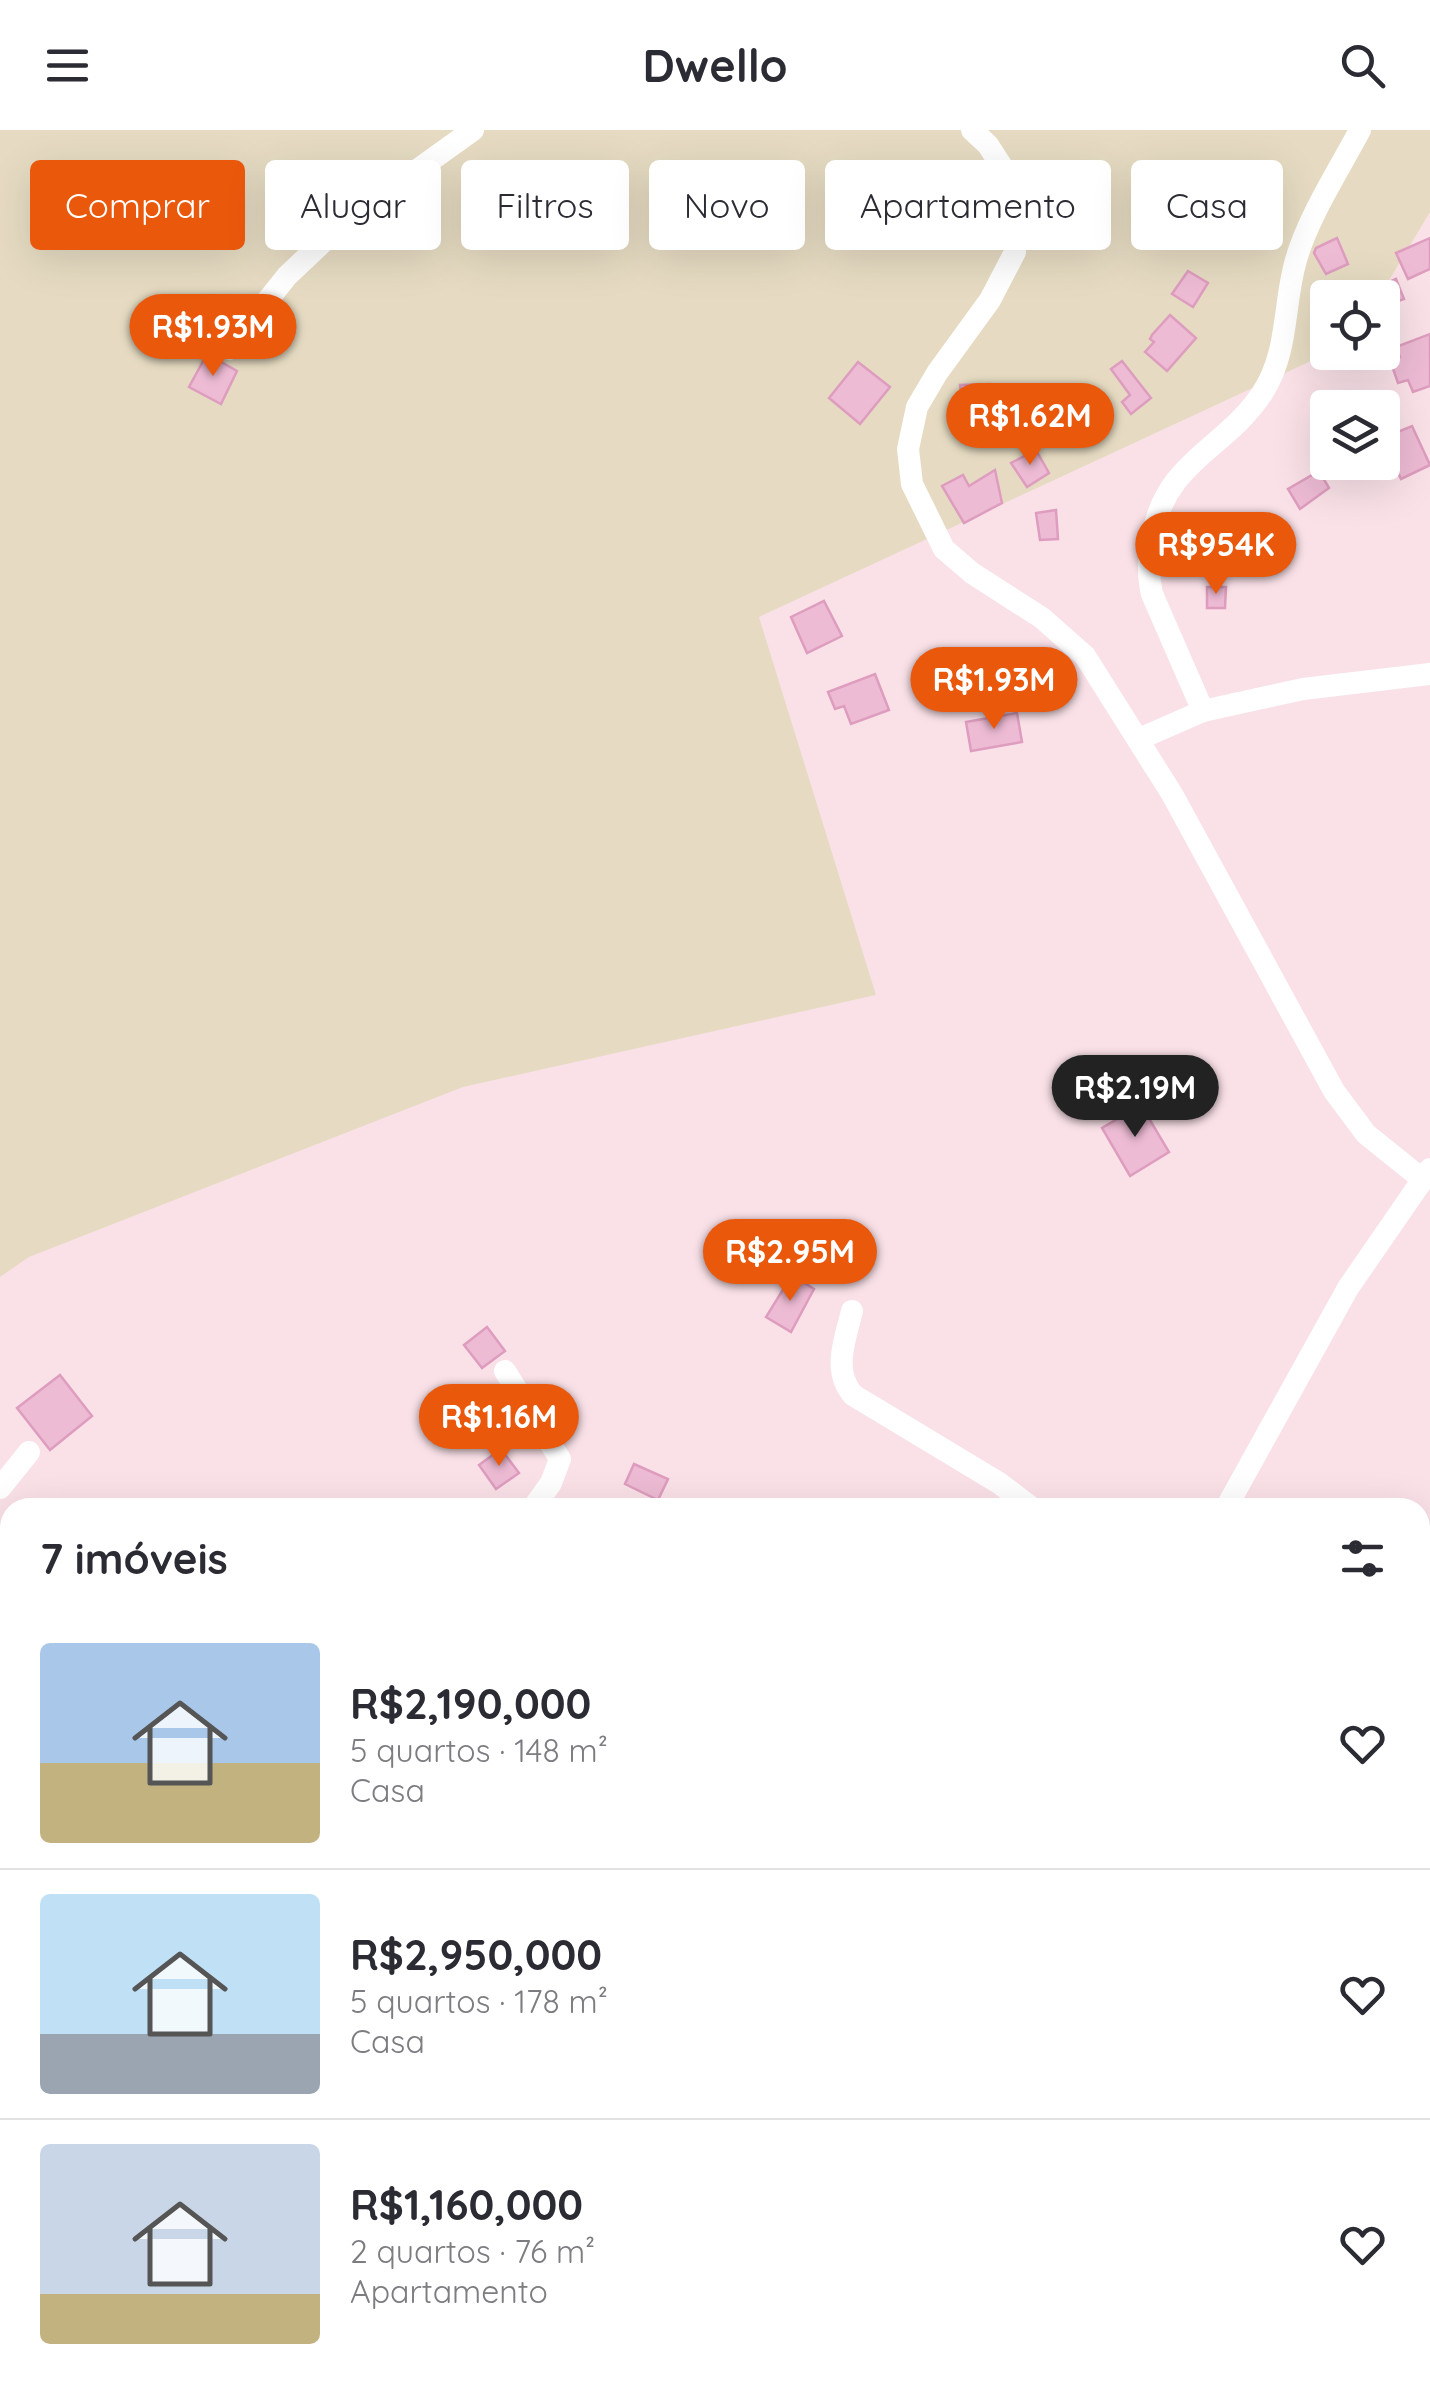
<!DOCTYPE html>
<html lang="pt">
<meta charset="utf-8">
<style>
body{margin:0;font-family:Quicksand,sans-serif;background:#f2f2f3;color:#2b2b33;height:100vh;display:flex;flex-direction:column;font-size:38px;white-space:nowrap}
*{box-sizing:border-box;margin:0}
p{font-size:32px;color:#7c7c81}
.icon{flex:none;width:55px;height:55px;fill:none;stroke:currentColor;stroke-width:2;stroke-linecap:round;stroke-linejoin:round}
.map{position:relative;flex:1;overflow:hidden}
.details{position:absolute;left:0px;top:1368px;width:1430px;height:892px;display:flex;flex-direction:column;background:#fff;border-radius:30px 30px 0 0;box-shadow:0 10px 40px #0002}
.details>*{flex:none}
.hud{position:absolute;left:30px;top:30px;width:1370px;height:90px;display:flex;gap:20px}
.tools{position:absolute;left:1310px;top:150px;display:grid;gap:20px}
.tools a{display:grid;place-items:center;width:90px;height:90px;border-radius:10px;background:#fff;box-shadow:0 10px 40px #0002;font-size:50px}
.price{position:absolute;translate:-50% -85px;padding:0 22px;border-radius:35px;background:#ea580c;color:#fff;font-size:32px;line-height:65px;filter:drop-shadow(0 2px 5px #0008)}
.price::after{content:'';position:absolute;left:50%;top:60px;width:30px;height:22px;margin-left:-15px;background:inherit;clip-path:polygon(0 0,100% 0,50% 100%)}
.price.selected{background:#222;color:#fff}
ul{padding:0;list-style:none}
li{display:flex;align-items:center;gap:30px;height:250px;padding:0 40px}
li+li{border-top:2px solid #e1e1e2}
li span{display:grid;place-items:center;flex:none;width:280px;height:200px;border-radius:10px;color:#555}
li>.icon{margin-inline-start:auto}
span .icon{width:120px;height:120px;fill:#fffc;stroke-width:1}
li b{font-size:42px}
h2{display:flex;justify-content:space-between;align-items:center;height:120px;padding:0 40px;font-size:42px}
.tag{padding:0 35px;border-radius:10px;background:#fff;box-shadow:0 10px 40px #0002;font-size:35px;line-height:90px}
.tag.selected{background:#ea580c;color:#fff}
header{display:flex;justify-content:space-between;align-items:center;height:130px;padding:0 40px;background:#fff;font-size:45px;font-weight:700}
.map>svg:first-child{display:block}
</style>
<header><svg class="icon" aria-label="menu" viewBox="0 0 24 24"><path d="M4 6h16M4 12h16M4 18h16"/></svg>Dwello<svg class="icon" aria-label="search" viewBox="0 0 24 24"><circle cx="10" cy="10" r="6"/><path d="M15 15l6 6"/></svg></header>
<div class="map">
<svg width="1430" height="2258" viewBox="0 0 1430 2258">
<rect width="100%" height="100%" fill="#fae1e8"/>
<path fill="#e6dbc2" d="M 0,0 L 1430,0 L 1430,82 L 1379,167 L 1328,168 L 1328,223 L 759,487 L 876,865 L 463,957 L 29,1127 L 0,1147 Z"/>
<g fill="#edbbd4" stroke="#de9dbe" stroke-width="2.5">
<path d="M 185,72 L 201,80 L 194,95 L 177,86 Z"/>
<path d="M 1337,108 L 1348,134 L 1326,144 L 1314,123 L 1316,118 Z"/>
<path d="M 1430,108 L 1430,139 L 1408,149 L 1396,123 Z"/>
<path d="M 1188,141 L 1208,153 L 1193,177 L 1172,164 Z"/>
<path d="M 1396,149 L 1404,169 L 1382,177 L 1382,168 L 1352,168 Z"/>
<path d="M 1170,185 L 1196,208 L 1167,241 L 1145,222 L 1154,212 L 1150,209 L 1152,205 Z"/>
<path d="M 1430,204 L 1430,256 L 1413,262 L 1408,250 L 1398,253 L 1390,230 L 1400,227 L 1396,217 Z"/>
<path d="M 207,224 L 237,241 L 221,274 L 189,257 Z"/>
<path d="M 1122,231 L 1151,268 L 1131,284 L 1122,272 L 1130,265 L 1111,239 Z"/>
<path d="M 858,232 L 890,257 L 860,294 L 829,268 Z"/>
<path d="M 990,254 L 996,309 L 986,294 L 961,296 L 958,269 L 962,269 L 960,255 Z"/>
<path d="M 1412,296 L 1430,335 L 1401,349 L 1383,308 Z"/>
<path d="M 1036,320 L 1049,343 L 1027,357 L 1011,333 Z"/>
<path d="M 995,340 L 1002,373 L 964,393 L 942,356 L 963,345 L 969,356 Z"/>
<path d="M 1319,341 L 1329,358 L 1300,379 L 1288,359 Z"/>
<path d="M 1056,380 L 1058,409 L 1040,410 L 1036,383 Z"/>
<path d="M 1232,389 L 1240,417 L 1221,423 L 1212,395 Z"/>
<path d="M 1207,457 L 1226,457 L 1225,478 L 1207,478 Z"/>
<path d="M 824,471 L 842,506 L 807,523 L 791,487 Z"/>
<path d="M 875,544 L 889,580 L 851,594 L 844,576 L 835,579 L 828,562 Z"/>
<path d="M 1017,583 L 1022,612 L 971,621 L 966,592 Z"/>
<path d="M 1141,975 L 1169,1022 L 1130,1046 L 1102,998 Z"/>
<path d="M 792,1145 L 814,1159 L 791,1202 L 766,1187 Z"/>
<path d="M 487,1197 L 505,1221 L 482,1238 L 464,1215 Z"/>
<path d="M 60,1245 L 92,1286 L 50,1320 L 17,1278 Z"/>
<path d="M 501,1319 L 519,1343 L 496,1359 L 479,1335 Z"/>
<path d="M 634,1334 L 668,1349 L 658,1370 L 625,1354 Z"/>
</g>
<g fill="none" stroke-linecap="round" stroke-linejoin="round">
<g stroke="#fff" stroke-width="22">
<path d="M 972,0 L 988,15 L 1006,43 L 1013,67 L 1015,122 L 990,170 L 937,243 L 917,277 L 908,319 L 912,354 L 944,419 L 972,443 L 1042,488 L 1085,526 L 1172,664 L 1334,961 L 1366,1004 L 1422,1049"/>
<path d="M 1360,0 C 1339,40 1308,87 1296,130 C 1283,175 1289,221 1263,262 C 1227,318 1167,330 1153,403 C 1149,424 1147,443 1152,464 L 1203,581 L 1303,559 L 1430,544"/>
<path d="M 229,219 L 287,146 L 342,94 L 473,0"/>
<path d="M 1139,609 L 1203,581"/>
<path d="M 852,1181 C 845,1210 832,1240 853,1265 L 999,1353 L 1032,1378"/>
<path d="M 505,1241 L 560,1329 L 551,1353 L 533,1378"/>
<path d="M 0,1358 L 29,1322"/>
<path d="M 1226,1378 L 1348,1158 L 1430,1039"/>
<path d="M 1420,1447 L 1430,1428"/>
<path d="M 1420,1630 L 1430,1635"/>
<path d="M 1420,1690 L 1430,1695"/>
<path d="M 0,1834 L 10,1840"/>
<path d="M 1420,2103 L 1430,2088"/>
<path d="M 0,2202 L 10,2207"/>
<path d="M 1420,2249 L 1430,2257"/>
<path d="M 884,2250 L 895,2258"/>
<path d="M 620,2258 L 626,2250"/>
<path d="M 790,2258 L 795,2250"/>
<path d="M 964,2258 L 970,2250"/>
<path d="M 1140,2258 L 1146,2250"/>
<path d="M 1311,2258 L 1317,2250"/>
</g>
</g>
</svg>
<div class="tools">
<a><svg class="icon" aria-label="locate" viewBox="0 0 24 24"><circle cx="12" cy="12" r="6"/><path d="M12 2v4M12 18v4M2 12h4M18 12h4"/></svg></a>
<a><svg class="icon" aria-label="layers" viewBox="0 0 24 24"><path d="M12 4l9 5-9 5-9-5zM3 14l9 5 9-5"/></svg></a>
</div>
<b class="price" style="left:213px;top:249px">R$1.93M</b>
<b class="price" style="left:1030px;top:338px">R$1.62M</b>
<b class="price" style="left:1216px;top:467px">R$954K</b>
<b class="price" style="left:994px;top:602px">R$1.93M</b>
<b class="price selected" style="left:1135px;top:1010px">R$2.19M</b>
<b class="price" style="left:790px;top:1174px">R$2.95M</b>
<b class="price" style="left:499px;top:1339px">R$1.16M</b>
<div class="hud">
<a class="tag selected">Comprar</a>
<a class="tag">Alugar</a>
<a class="tag">Filtros</a>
<a class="tag">Novo</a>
<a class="tag">Apartamento</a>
<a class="tag">Casa</a>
</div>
<section class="details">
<h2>7 imóveis<svg class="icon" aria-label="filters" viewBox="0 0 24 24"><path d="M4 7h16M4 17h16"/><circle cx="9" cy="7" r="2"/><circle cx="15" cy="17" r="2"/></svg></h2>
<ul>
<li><span style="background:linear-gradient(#a9c7e8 60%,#c2b280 0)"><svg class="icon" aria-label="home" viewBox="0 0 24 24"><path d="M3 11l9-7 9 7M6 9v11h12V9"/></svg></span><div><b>R$2,190,000</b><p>5 quartos · 148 m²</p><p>Casa</p></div><svg class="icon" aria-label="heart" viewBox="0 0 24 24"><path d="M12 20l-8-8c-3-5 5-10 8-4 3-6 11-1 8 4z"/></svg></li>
<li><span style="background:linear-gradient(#bfe0f5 70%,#9aa5b1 0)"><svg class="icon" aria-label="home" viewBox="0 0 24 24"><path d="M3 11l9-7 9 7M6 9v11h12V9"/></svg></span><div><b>R$2,950,000</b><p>5 quartos · 178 m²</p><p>Casa</p></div><svg class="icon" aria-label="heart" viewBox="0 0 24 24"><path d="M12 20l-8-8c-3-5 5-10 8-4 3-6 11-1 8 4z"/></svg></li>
<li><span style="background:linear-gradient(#c9d6e8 75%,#c2b280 0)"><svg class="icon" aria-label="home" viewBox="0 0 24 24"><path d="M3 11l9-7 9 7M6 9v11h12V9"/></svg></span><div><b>R$1,160,000</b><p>2 quartos · 76 m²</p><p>Apartamento</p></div><svg class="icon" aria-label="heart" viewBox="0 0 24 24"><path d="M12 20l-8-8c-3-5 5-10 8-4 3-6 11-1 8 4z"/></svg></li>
</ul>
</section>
</div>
